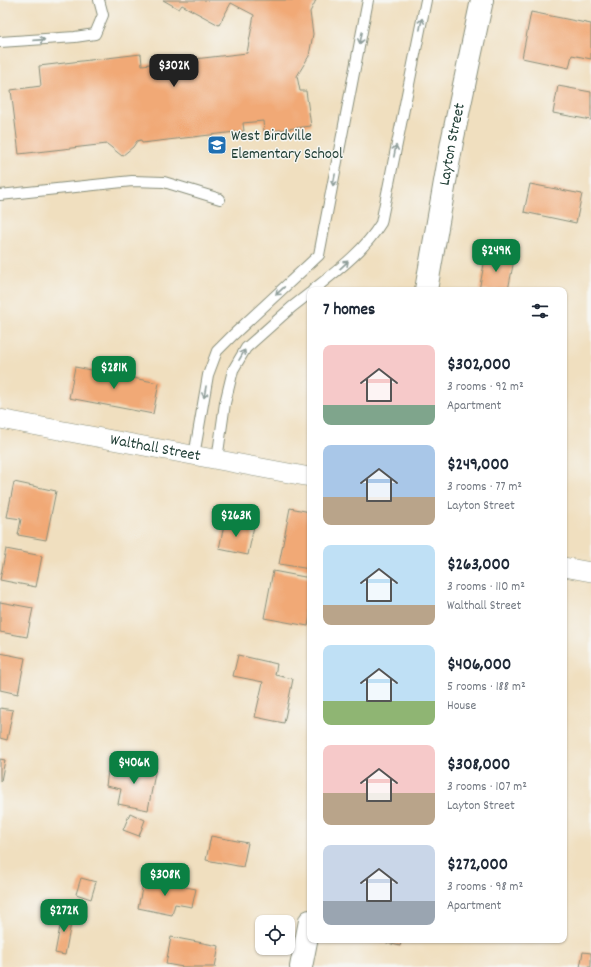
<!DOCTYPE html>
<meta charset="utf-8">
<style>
body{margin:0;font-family:Dekko,sans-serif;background:#f6f6f7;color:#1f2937;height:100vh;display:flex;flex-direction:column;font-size:15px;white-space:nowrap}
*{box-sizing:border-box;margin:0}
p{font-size:13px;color:#747a83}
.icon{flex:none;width:22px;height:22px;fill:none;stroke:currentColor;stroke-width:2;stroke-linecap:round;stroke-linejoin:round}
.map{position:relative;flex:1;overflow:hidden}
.side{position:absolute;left:307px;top:287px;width:260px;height:656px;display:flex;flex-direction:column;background:#fff;border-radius:8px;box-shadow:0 1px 3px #0004}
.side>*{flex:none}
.fabs{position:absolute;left:255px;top:915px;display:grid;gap:8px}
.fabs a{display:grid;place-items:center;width:40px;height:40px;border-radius:8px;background:#fff;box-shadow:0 1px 3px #0004;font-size:20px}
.price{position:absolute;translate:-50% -34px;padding:0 9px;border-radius:8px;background:#0b8043;color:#fff;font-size:13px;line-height:26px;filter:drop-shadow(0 1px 2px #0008)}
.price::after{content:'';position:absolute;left:50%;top:24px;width:12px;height:9px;margin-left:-6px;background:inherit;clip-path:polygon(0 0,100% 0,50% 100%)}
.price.current{background:#222;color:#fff}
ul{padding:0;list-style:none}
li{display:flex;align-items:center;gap:12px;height:100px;padding:0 16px}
li span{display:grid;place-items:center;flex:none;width:112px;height:80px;border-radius:8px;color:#555}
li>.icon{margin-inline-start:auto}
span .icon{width:48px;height:48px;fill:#fffc;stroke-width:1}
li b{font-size:17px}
h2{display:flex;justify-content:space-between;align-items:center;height:48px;padding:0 16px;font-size:17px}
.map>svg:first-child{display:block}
</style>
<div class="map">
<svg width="591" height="967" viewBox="0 0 591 967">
<rect width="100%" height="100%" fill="#f6f6f2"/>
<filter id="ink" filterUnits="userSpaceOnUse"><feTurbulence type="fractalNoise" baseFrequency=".025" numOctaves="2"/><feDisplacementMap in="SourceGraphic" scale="8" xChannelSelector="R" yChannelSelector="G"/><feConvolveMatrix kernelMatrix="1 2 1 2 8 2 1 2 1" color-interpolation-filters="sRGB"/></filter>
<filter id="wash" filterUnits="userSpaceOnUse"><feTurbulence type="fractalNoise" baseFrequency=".012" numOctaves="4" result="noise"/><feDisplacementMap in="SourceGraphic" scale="16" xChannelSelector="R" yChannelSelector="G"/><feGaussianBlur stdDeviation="0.9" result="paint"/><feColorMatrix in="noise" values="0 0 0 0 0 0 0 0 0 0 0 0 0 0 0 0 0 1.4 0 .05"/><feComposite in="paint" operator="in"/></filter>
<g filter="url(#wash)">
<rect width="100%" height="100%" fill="#f0dfbf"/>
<g id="blocks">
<g fill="#f1a976">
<path d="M 163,0 L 316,0 L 310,12 L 313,34 L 309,56 L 297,76 L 300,91 L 306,91 L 311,126 L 264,132 L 263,121 L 243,123 L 244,131 L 142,143 L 141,140 L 137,141 L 133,147 L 122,156 L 107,144 L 19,154 L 11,90 L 41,86 L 39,66 L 141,54 L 142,65 L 247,53 L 254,15 L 231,3 L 219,25 L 182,5 L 179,9 Z"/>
<path d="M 531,12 L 591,24 L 591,59 L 572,55 L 569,68 L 522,58 Z"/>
<path d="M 558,86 L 591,92 L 591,120 L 553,113 Z"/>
<path d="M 530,184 L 582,194 L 576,223 L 524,212 Z"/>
<path d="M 486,254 L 514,260 L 508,290 L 479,290 Z"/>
<path d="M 75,367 L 159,383 L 153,414 L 69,398 Z"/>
<path d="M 14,482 L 56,491 L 46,540 L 18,535 L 21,519 L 7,517 Z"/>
<path d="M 290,508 L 310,512 L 310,569 L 279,564 Z"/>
<path d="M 225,520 L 254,526 L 248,555 L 219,549 Z"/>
<path d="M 6,549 L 42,556 L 36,587 L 0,580 Z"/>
<path d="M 273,571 L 310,578 L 310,616 L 308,626 L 264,618 Z"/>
<path d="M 0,602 L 33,608 L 27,637 L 0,632 Z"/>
<path d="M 0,653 L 25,658 L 18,694 L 0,690 Z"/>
<path d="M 238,655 L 277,664 L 275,675 L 293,679 L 284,723 L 255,717 L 263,682 L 233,676 Z"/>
<path d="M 0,708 L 13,710 L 7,740 L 0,738 Z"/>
<path d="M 0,759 L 5,760 L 1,781 L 0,781 Z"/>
<path d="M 126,762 L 156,768 L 148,810 L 118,804 L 121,789 L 106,786 L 108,771 L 123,774 Z"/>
<path d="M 130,813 L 145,820 L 139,836 L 123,830 Z"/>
<path d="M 211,836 L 248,843 L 243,867 L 206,860 Z"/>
<path d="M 81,878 L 96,882 L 91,899 L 76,894 Z"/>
<path d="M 144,879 L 196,889 L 192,907 L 175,904 L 172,915 L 138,908 Z"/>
<path d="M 63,911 L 73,913 L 65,955 L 55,953 Z"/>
<path d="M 171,937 L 219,946 L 215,967 L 183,967 L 166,964 Z"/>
<path d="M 375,940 L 402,940 L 400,946 Z"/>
<path d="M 583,952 L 591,953 L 591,967 L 580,967 Z"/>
</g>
</g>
</g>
<g filter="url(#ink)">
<use href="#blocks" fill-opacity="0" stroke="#888e7a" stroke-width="1"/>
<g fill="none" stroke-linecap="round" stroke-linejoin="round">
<g stroke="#888e7a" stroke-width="12">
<g id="service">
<path d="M 0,42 L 75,37 L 95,34 L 103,15 L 99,0"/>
<path d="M 0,195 L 132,181 L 164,182 L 220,199"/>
<path d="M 313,290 C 338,270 364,251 381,223 L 426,0"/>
<path d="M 194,456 L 208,375 L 217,351 L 233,335 L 319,255 L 368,0"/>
<path d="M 217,460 L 225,403 L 233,370 L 246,348 L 292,307 L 310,293"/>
</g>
</g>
<g stroke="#888e7a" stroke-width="20">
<g id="minor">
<path id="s1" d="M 0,419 L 310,477"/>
<path d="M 564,567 L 591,572"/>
</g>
</g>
<g stroke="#888e7a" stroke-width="24">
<g id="tertiary">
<path id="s2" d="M 426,290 L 452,142 L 482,0"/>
<path d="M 301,967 L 310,921"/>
</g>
</g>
<use href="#service" stroke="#fff" stroke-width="10"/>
<use href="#minor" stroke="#fff" stroke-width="19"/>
<use href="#tertiary" stroke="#fff" stroke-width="22"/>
</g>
<defs><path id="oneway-shaft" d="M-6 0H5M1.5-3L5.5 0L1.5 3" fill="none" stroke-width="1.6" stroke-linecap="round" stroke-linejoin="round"/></defs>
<g stroke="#8f9e9a">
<use href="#oneway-shaft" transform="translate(421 24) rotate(-79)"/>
<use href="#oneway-shaft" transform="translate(361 38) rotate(101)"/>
<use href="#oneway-shaft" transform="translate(39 40) rotate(-4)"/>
<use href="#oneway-shaft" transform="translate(395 151) rotate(-79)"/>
<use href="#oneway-shaft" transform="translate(334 180) rotate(101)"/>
<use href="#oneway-shaft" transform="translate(344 265) rotate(-43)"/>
<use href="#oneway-shaft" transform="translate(280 291) rotate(137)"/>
<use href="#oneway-shaft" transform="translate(242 355) rotate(-60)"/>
<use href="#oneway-shaft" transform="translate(205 392) rotate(100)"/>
</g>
</g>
<defs>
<g id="school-square" transform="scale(1)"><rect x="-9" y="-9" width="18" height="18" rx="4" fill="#1f6fb2" stroke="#f6f6f2"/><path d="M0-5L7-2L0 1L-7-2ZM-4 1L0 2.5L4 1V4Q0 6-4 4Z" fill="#fff"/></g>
</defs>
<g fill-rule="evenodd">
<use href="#school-square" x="217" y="145"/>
</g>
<g text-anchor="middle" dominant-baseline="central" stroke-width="3" stroke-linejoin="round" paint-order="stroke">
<g font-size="16" fill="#1f3d34" stroke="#f6f6f2" text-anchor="start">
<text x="231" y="136">West Birdville<tspan x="231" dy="18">Elementary School</tspan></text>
</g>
<g font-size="16" fill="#1f3d34" stroke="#f6f6f2">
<text stroke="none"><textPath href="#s2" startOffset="148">Layton Street</textPath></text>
<text stroke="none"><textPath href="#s1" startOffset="158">Walthall Street</textPath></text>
</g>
</g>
</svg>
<div class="fabs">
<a><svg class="icon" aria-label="locate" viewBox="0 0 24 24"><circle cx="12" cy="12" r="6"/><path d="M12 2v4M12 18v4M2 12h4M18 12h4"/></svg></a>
</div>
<b class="price current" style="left:174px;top:88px">$302K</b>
<b class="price" style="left:496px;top:273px">$249K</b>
<b class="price" style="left:114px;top:390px">$281K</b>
<b class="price" style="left:236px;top:538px">$263K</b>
<b class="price" style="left:134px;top:785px">$406K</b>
<b class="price" style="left:165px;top:897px">$308K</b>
<b class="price" style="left:64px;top:933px">$272K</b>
<section class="side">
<h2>7 homes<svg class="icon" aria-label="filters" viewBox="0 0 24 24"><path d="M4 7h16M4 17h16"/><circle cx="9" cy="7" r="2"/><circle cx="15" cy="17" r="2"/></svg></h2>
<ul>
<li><span style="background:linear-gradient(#f6c9c9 75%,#7fa58c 0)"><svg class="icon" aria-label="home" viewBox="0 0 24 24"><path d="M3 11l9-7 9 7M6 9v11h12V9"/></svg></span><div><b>$302,000</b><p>3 rooms · 92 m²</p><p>Apartment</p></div></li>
<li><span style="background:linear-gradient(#a9c7e8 65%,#b9a48a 0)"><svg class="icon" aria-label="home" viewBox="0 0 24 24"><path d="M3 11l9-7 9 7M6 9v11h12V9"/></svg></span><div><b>$249,000</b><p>3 rooms · 77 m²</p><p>Layton Street</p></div></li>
<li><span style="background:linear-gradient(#bfe0f5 75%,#b9a48a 0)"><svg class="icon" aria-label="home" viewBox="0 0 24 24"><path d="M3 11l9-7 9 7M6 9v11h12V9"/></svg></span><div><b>$263,000</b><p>3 rooms · 110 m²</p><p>Walthall Street</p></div></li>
<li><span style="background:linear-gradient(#bfe0f5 70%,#8fb573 0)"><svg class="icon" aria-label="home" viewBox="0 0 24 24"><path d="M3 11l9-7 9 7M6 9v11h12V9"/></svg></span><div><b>$406,000</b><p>5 rooms · 188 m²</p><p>House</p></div></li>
<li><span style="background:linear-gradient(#f6c9c9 60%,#b9a48a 0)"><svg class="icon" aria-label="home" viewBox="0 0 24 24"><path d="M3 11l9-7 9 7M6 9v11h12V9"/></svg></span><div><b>$308,000</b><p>3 rooms · 107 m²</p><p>Layton Street</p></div></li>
<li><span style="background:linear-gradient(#c9d6e8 70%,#9aa5b1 0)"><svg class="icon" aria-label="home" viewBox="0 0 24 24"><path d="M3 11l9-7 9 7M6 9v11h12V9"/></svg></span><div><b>$272,000</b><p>3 rooms · 98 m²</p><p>Apartment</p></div></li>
</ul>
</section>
</div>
